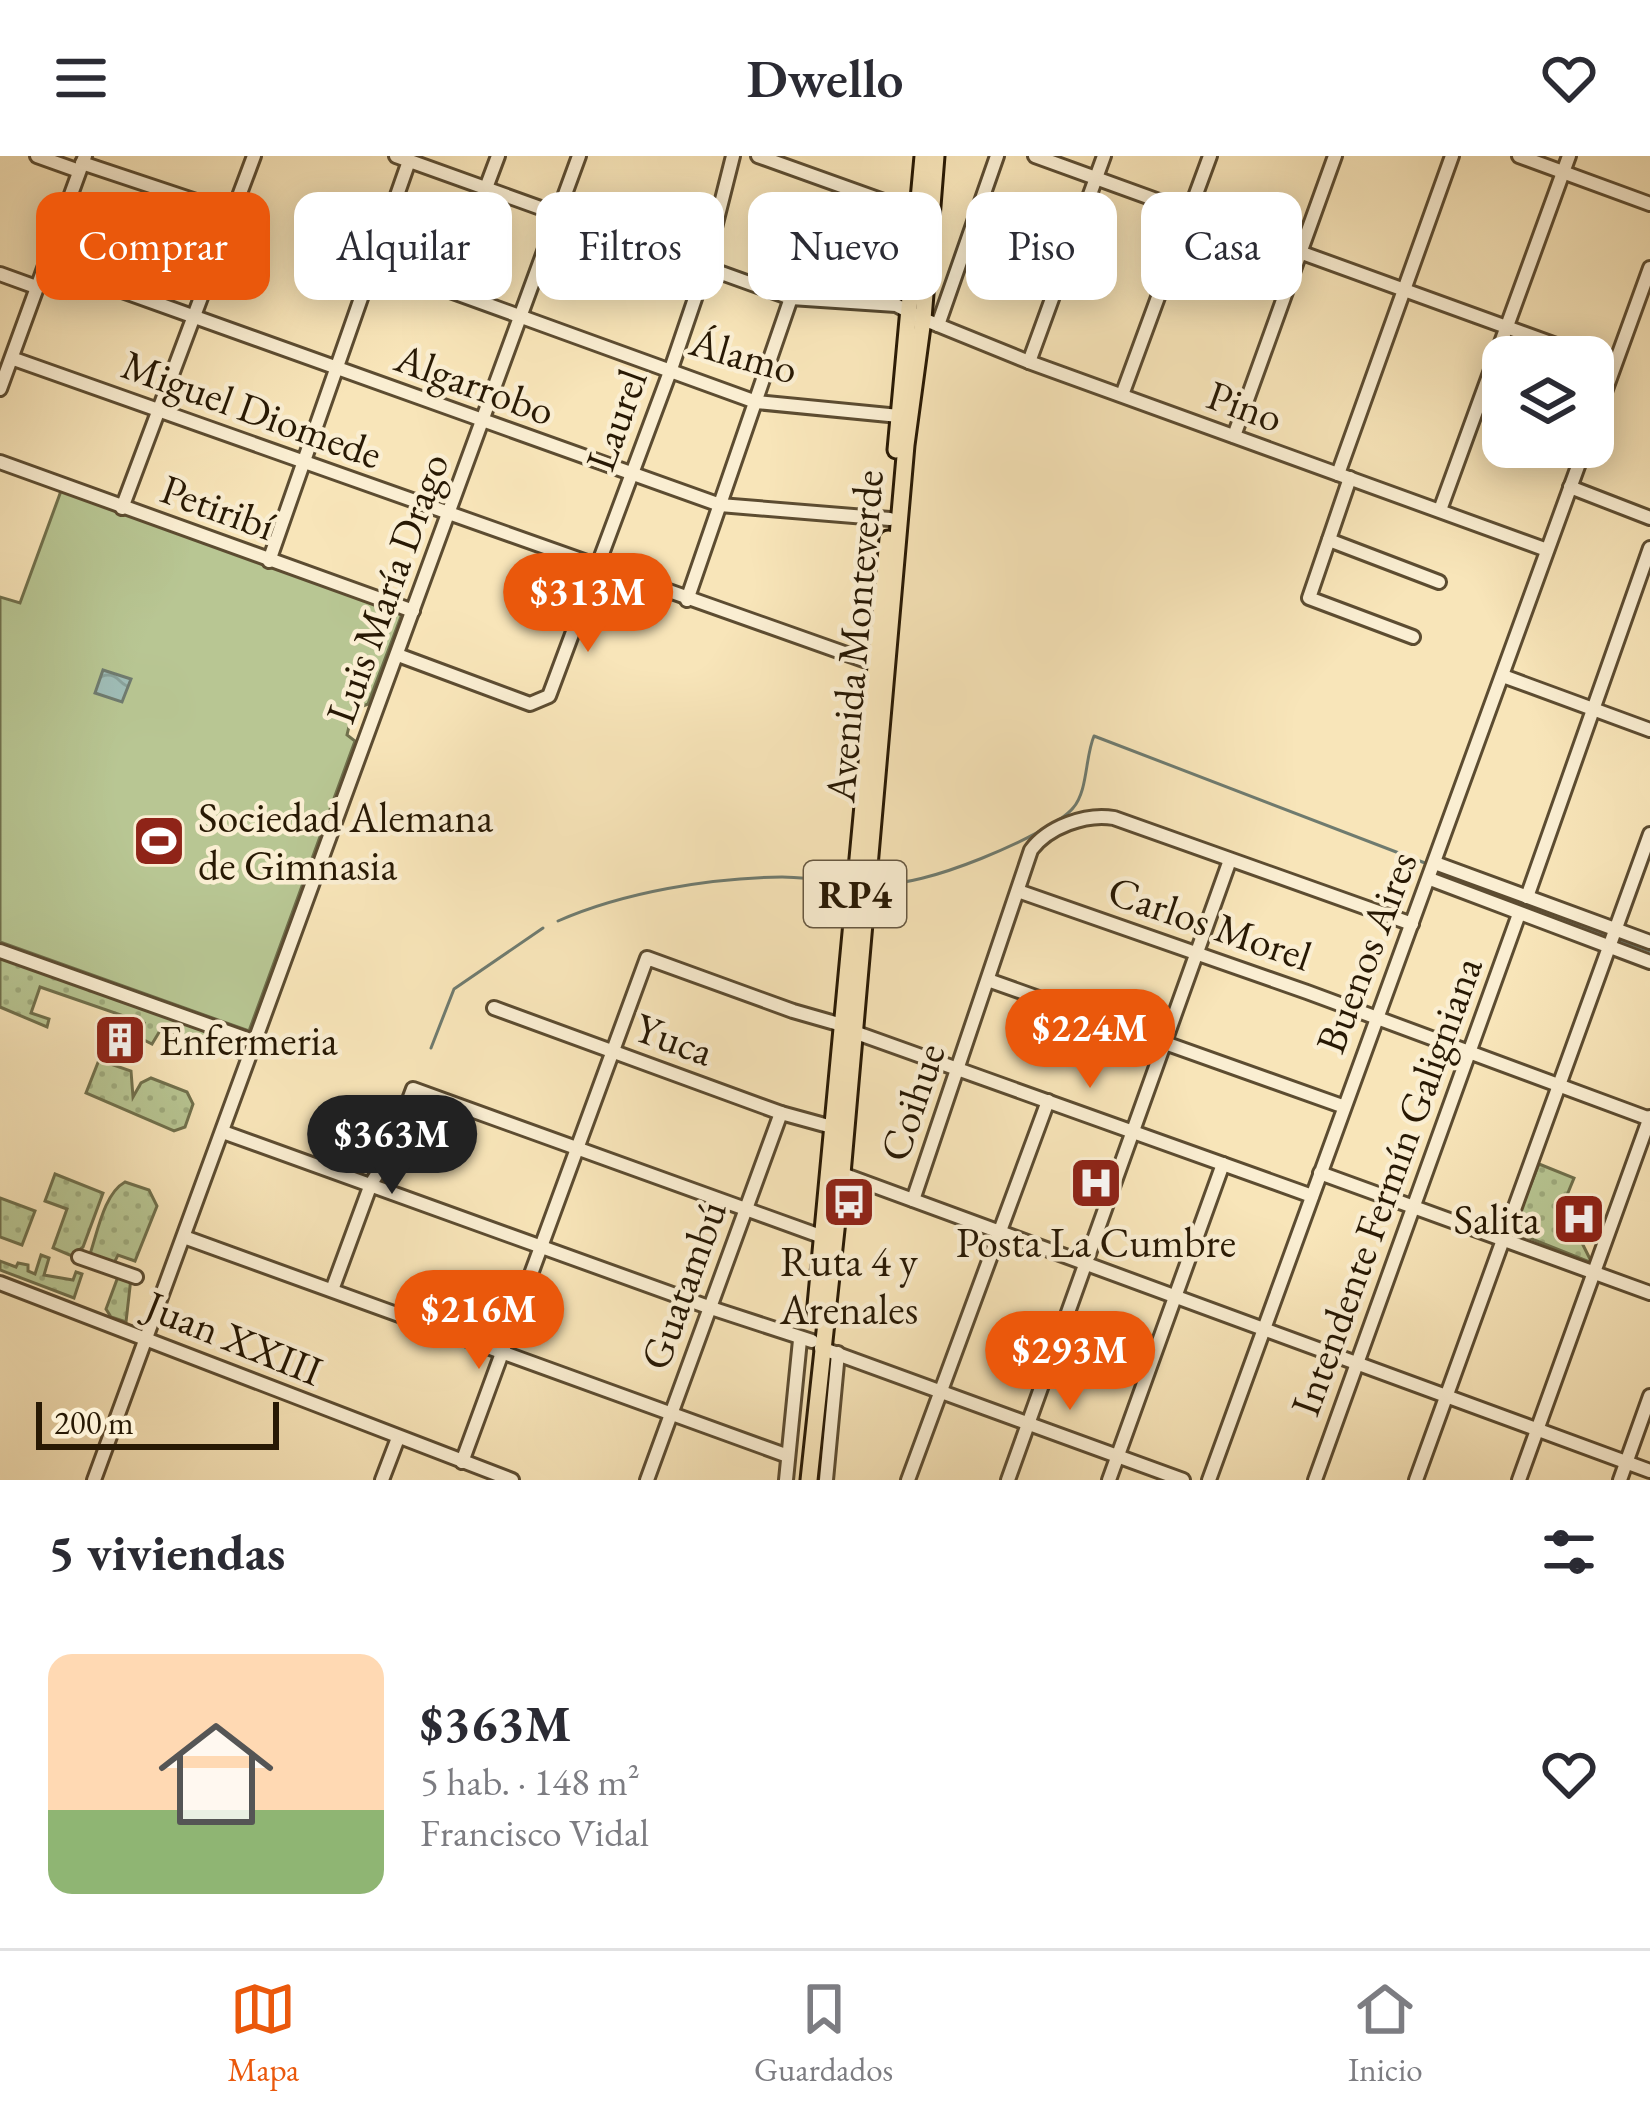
<!DOCTYPE html>
<html lang="es">
<meta charset="utf-8">
<style>
body{margin:0;font-family:"EB Garamond",serif;background:#f2f2f3;color:#2b2b33;height:100vh;display:flex;flex-direction:column;font-size:45px;white-space:nowrap}
*{box-sizing:border-box;margin:0}
p{font-size:39px;color:#7c7c81}
.icon{flex:none;width:66px;height:66px;fill:none;stroke:currentColor;stroke-width:2;stroke-linecap:round;stroke-linejoin:round}
.map{position:relative;height:1324px;overflow:hidden}
.drawer{display:flex;flex-direction:column;background:#fff;flex:1}
.drawer>*{flex:none}
.banner{position:absolute;left:36px;top:36px;width:1578px;height:108px;display:flex;gap:24px}
.buttons{position:absolute;left:1482px;top:180px;display:grid;gap:24px}
.buttons a{display:grid;place-items:center;width:132px;height:132px;border-radius:24px;background:#fff;box-shadow:0 6px 30px #0003;font-size:60px}
.scale{position:absolute;left:36px;bottom:30px;width:243px;box-sizing:border-box;padding-left:12px;border:6px solid #281904;border-top:0;font-size:33px;line-height:42px;white-space:nowrap;color:#281904;-webkit-text-stroke:9px #faeed2;paint-order:stroke}
.price{position:absolute;translate:-50% -102px;padding:0 27px;border-radius:42px;background:#ea580c;color:#fff;font-size:39px;line-height:78px;filter:drop-shadow(0 3px 6px #0008)}
.price::after{content:'';position:absolute;left:50%;top:72px;width:36px;height:27px;margin-left:-18px;background:inherit;clip-path:polygon(0 0,100% 0,50% 100%)}
.price.selected{background:#222;color:#fff}
ul{padding:0;list-style:none}
li{display:flex;align-items:center;gap:36px;height:300px;padding:0 48px}
li+li{border-top:3px solid #e1e1e2}
li span{display:grid;place-items:center;flex:none;width:336px;height:240px;border-radius:24px;color:#555}
li>.icon{margin-inline-start:auto}
span .icon{width:144px;height:144px;fill:#fffc;stroke-width:1}
li b{font-size:51px}
h2{display:flex;justify-content:space-between;align-items:center;height:144px;padding:0 48px;font-size:51px}
.tag{padding:0 42px;border-radius:24px;background:#fff;box-shadow:0 6px 30px #0003;font-size:42px;line-height:108px}
.tag.selected{background:#ea580c;color:#fff}
header{display:flex;justify-content:space-between;align-items:center;height:156px;padding:0 48px;background:#fff;font-size:54px;font-weight:600}
.tab-bar{display:flex;justify-content:space-around;align-items:center;height:168px;border-top:3px solid #e1e1e2;background:#fff;font-size:33px;color:#7c7c81}
.tab-bar a{display:grid;justify-items:center;gap:6px}
.tab-bar .selected{color:#ea580c}
.map>svg:first-child{display:block}
</style>
<header><svg class="icon" aria-label="menu" viewBox="0 0 24 24"><path d="M4 6h16M4 12h16M4 18h16"/></svg>Dwello<svg class="icon" aria-label="heart" viewBox="0 0 24 24"><path d="M12 20l-8-8c-3-5 5-10 8-4 3-6 11-1 8 4z"/></svg></header>
<div class="map">
<svg width="1650" height="1324" viewBox="0 0 1650 1324">
<defs>
<pattern id="green-dots" width="8" height="8" patternUnits="userSpaceOnUse" patternTransform="scale(3)"><rect width="8" height="8" fill="#b8c693"/><path d="M2 2h.1M6 6h.1" fill="none" stroke="#9eaa7d" stroke-width="1.8" stroke-linecap="round"/></pattern>
<pattern id="water-waves" width="16" height="10" patternUnits="userSpaceOnUse" patternTransform="scale(3)"><rect width="16" height="10" fill="#9fbdb7"/><path d="M0 5q4-4 8 0t8 0" fill="none" stroke="#89a29c"/></pattern>
</defs>
<rect width="100%" height="100%" fill="#f8e5b9"/>
<filter id="stains"><feTurbulence type="fractalNoise" baseFrequency=".00167" numOctaves="4"/><feColorMatrix values="0 0 0 0 .2 0 0 0 0 .09 0 0 0 0 .02 0 0 0 .5 -.17"/></filter>
<radialGradient id="worn" r=".72"><stop offset=".6" stop-color="#630" stop-opacity="0"/><stop offset="1" stop-color="#630" stop-opacity=".3"/></radialGradient>
<g fill="url(#green-dots)" stroke="#70704c" stroke-width="3">
<path d="M 0,796 L 250,887 L 243,904 L 161,873 L 152,888 L 140,882 L 144,867 L 40,831 L 31,857 L 49,863 L 47,871 L 0,851 Z"/>
<path d="M 99,904 L 131,915 L 133,941 L 141,927 L 151,922 L 187,936 L 193,948 L 185,971 L 174,975 L 86,937 Z"/>
<path d="M 1539,1008 L 1574,1022 L 1563,1049 L 1592,1107 L 1512,1075 Z"/>
<path d="M 55,1018 L 103,1037 L 83,1091 L 72,1100 L 53,1092 L 67,1053 L 45,1045 Z"/>
<path d="M 125,1026 L 149,1034 L 157,1050 L 135,1105 L 118,1099 L 111,1113 L 88,1104 C 97,1080 103,1038 125,1026 Z"/>
<path d="M 0,1042 L 35,1055 L 22,1089 L 0,1081 Z"/>
<path d="M 41,1099 L 49,1102 L 44,1119 L 73,1124 L 76,1116 L 82,1118 L 74,1142 L 0,1114 L 0,1105 L 16,1111 L 18,1107 L 28,1109 L 28,1115 L 35,1118 Z"/>
<path d="M 119,1118 L 131,1122 L 126,1166 L 111,1161 L 106,1153 Z"/>
</g>
<path fill="#b8c693" stroke="#70704c" stroke-width="3" d="M 61,335 L 399,454 L 402,458 L 368,548 L 353,554 L 347,579 L 355,585 L 249,875 L 0,786 L 0,441 L 20,447 Z"/>
<path fill="url(#water-waves)" stroke="#6f7b6f" stroke-width="3" d="M 103,514 L 131,523 L 122,546 L 95,537 Z"/>
<g fill="none" stroke-linecap="round" stroke-linejoin="round">
<g stroke="#6f7b6f" stroke-width="3">
<path d="M 1447,722 L 1607,780"/>
<path d="M 882,726 C 913,736 1052,678 1073,652 C 1088,635 1085,601 1094,580 L 1425,707"/>
<path d="M 558,765 C 624,736 710,722 782,721 C 805,721 825,726 848,724"/>
<path d="M 1619,784 L 1650,795"/>
<path d="M 431,892 L 454,833 L 543,772"/>
</g>
<g stroke="#5c4c31" stroke-width="18">
<g id="minor">
<path d="M 37,0 L 79,15"/>
<path d="M 396,0 L 791,142 L 896,149 L 923,163 L 1029,206 L 1547,394"/>
<path d="M 758,0 L 917,57"/>
<path d="M 1035,0 L 1589,201"/>
<path d="M 1519,0 L 1650,48"/>
<path d="M 82,7 L 232,57"/>
<path d="M 486,32 L 498,0"/>
<path d="M 373,107 L 756,246 L 899,260"/>
<path d="M 47,108 L 720,349 L 890,363"/>
<path d="M 0,118 L 36,131"/>
<path d="M 938,169 L 997,0"/>
<path d="M 14,203 L 875,508"/>
<path d="M 1029,206 L 1104,0"/>
<path d="M 0,233 L 85,0"/>
<path d="M 1122,239 L 1210,0"/>
<path d="M 1593,269 L 1650,112"/>
<path d="M 1234,280 L 1335,0"/>
<path d="M 0,306 L 413,455"/>
<path d="M 1338,318 L 1452,0"/>
<path d="M 1350,322 L 1309,442 L 1413,481"/>
<path d="M 1570,331 L 1650,362"/>
<path d="M 122,352 L 254,0"/>
<path d="M 1440,354 L 1569,0"/>
<path d="M 1329,384 L 1439,426"/>
<path d="M 269,405 L 409,5"/>
<path d="M 687,444 L 791,142"/>
<path d="M 398,499 L 530,548 L 549,540 L 671,213 L 703,119 L 733,0"/>
<path d="M 1503,520 L 1650,574"/>
<path d="M 1435,707 L 1650,786"/>
<path d="M 1430,723 L 1650,806"/>
<path d="M 1018,735 L 1307,836 L 1650,963"/>
<path d="M 1527,741 L 1650,392"/>
<path d="M 0,795 L 256,886"/>
<path d="M 988,824 L 1342,950"/>
<path d="M 494,852 L 781,957 L 832,971"/>
<path d="M 854,876 L 1312,1040"/>
<path d="M 223,976 L 711,1152 L 812,1185"/>
<path d="M 1320,1017 L 1650,1137"/>
<path d="M 842,1018 L 1650,1315"/>
<path d="M 913,1044 L 1031,694 C 1048,671 1086,657 1114,662 L 1412,768"/>
<path d="M 184,1081 L 788,1300"/>
<path d="M 79,1101 L 136,1121"/>
<path d="M 0,1127 L 512,1324"/>
<path d="M 332,1134 L 371,1028 L 388,1000 L 413,933 L 823,1081"/>
<path d="M 821,1192 L 1183,1324"/>
<path d="M 462,1306 L 647,802 L 793,855 L 842,869"/>
<path d="M 94,1324 L 579,0"/>
<path d="M 382,1324 L 398,1282"/>
<path d="M 647,1324 L 781,957"/>
<path d="M 786,1324 L 800,1184"/>
<path d="M 826,1324 L 838,1197"/>
<path d="M 908,1324 L 1048,945"/>
<path d="M 1008,1324 L 1230,704"/>
<path d="M 1109,1324 L 1223,1008"/>
<path d="M 1209,1324 L 1585,291"/>
<path d="M 1315,1324 L 1519,758"/>
<path d="M 1416,1324 L 1650,678"/>
<path d="M 1519,1324 L 1650,961"/>
<path d="M 1620,1324 L 1650,1240"/>
</g>
</g>
<g stroke="#281904" stroke-width="21">
<g id="major">
<path d="M 896,294 L 923,0"/>
<path d="M 815,1160 L 888,383"/>
<path d="M 809,1324 L 842,1018 L 906,289 L 923,163 L 936,0"/>
</g>
</g>
<use href="#minor" stroke="#faeed2" stroke-width="12"/>
<use href="#major" stroke="#f8e5b9" stroke-width="15"/>
</g>
<defs>
<g id="stadium-square" transform="scale(2.7)"><rect x="-9" y="-9" width="18" height="18" rx="4" fill="#8f2418" stroke="#faeed2"/><path d="M0-5a6.5 5 0 1 0 0 10a6.5 5 0 1 0 0-10ZM-3.5-1.8h7v3.6h-7Z" fill="#fff"/></g>
<g id="building-square" transform="scale(2.7)"><rect x="-9" y="-9" width="18" height="18" rx="4" fill="#8f2418" stroke="#faeed2"/><path d="M-4-6H4V6H1V3H-1V6H-4ZM-2.5-4.3h1.7v1.8h-1.7ZM.8-4.3h1.7v1.8H.8ZM-2.5-1h1.7V.8h-1.7ZM.8-1h1.7V.8H.8Z" fill="#fff"/></g>
<g id="hospital-square" transform="scale(2.7)"><rect x="-9" y="-9" width="18" height="18" rx="4" fill="#8f2418" stroke="#faeed2"/><path d="M-5-5h3v3.5h4V-5h3V5h-3V1.5h-4V5h-3Z" fill="#fff"/></g>
<g id="bus-square" transform="scale(2.7)"><rect x="-9" y="-9" width="18" height="18" rx="4" fill="#8f2418" stroke="#faeed2"/><path d="M-5-6H5V4H4V6H2V4H-2V6H-4V4H-5ZM-3.5-4V0h7V-4ZM-3.5 1.2v1.5H-2V1.2ZM2 1.2v1.5H3.5V1.2Z" fill="#fff"/></g>
</defs>
<g fill-rule="evenodd">
<use href="#stadium-square" x="159" y="685"/>
<use href="#building-square" x="120" y="884"/>
<use href="#hospital-square" x="1096" y="1027"/>
<use href="#bus-square" x="849" y="1046"/>
<use href="#hospital-square" x="1579" y="1063"/>
</g>
<g text-anchor="middle" dominant-baseline="central" stroke-width="9" stroke-linejoin="round" paint-order="stroke">
<rect fill="#faeed2" stroke="#675942" stroke-width="3" x="804" y="705" width="102" height="66" rx="9"/>
<g font-size="39" font-weight="bold" fill="#281904">
<text x="855" y="738">RP4</text>
</g>
<g font-size="42" fill="#281904" stroke="#faeed2">
<text transform="translate(744 199) rotate(16)">Álamo</text>
<text transform="translate(475 228) rotate(20)">Algarrobo</text>
<text transform="translate(1245 250) rotate(20)">Pino</text>
<text transform="translate(252 253) rotate(20)">Miguel Diomede</text>
<text transform="translate(616 264) rotate(-70)">Laurel</text>
<text transform="translate(218 351) rotate(20)">Petiribí</text>
<text transform="translate(387 432) rotate(-70)">Luis María Drago</text>
<text transform="translate(854 480) rotate(-85)">Avenida Monteverde</text>
<text transform="translate(1210 767) rotate(19)">Carlos Morel</text>
<text transform="translate(1366 796) rotate(-69)">Buenos Aires</text>
<text transform="translate(674 883) rotate(20)">Yuca</text>
<text transform="translate(912 946) rotate(-71)">Coihue</text>
<text transform="translate(1386 1030) rotate(-70)">Intendente Fermín Galigniana</text>
<text transform="translate(683 1129) rotate(-70)">Guatambú</text>
<text transform="translate(234 1182) rotate(22)">Juan XXIII</text>
</g>
<g font-size="42" fill="#281904" stroke="#faeed2" text-anchor="start">
<text x="198" y="661">Sociedad Alemana<tspan x="198" dy="48">de Gimnasia</tspan></text>
<text x="159" y="884">Enfermeria</text>
<text x="1540" y="1063" text-anchor="end">Salita</text>
<text x="1096" y="1086" text-anchor="middle">Posta La Cumbre</text>
<text x="849" y="1105" text-anchor="middle">Ruta 4 y<tspan x="849" dy="48">Arenales</tspan></text>
</g>
</g>
<rect width="100%" height="100%" filter="url(#stains)"/>
<rect width="100%" height="100%" fill="url(#worn)"/>
</svg>
<div class="buttons">
<a><svg class="icon" aria-label="layers" viewBox="0 0 24 24"><path d="M12 4l9 5-9 5-9-5zM3 14l9 5 9-5"/></svg></a>
</div>
<div class="scale">200 m</div>
<b class="price" style="left:588px;top:499px">$313M</b>
<b class="price" style="left:1090px;top:935px">$224M</b>
<b class="price selected" style="left:392px;top:1041px">$363M</b>
<b class="price" style="left:479px;top:1216px">$216M</b>
<b class="price" style="left:1070px;top:1257px">$293M</b>
<div class="banner">
<a class="tag selected">Comprar</a>
<a class="tag">Alquilar</a>
<a class="tag">Filtros</a>
<a class="tag">Nuevo</a>
<a class="tag">Piso</a>
<a class="tag">Casa</a>
</div>
</div>
<section class="drawer">
<h2>5 viviendas<svg class="icon" aria-label="filters" viewBox="0 0 24 24"><path d="M4 7h16M4 17h16"/><circle cx="9" cy="7" r="2"/><circle cx="15" cy="17" r="2"/></svg></h2>
<ul>
<li><span style="background:linear-gradient(#ffd9b3 65%,#8fb573 0)"><svg class="icon" aria-label="home" viewBox="0 0 24 24"><path d="M3 11l9-7 9 7M6 9v11h12V9"/></svg></span><div><b>$363M</b><p>5 hab. · 148 m²</p><p>Francisco Vidal</p></div><svg class="icon" aria-label="heart" viewBox="0 0 24 24"><path d="M12 20l-8-8c-3-5 5-10 8-4 3-6 11-1 8 4z"/></svg></li>
</ul>
</section>
<nav class="tab-bar">
<a class="selected"><svg class="icon" aria-label="map" viewBox="0 0 24 24"><path d="M3 6l6-2 6 2 6-2v14l-6 2-6-2-6 2zM9 4v14M15 6v14"/></svg>Mapa</a>
<a><svg class="icon" aria-label="saved" viewBox="0 0 24 24"><path d="M7 4h10v16l-5-4-5 4z"/></svg>Guardados</a>
<a><svg class="icon" aria-label="home" viewBox="0 0 24 24"><path d="M3 11l9-7 9 7M6 9v11h12V9"/></svg>Inicio</a>
</nav>
